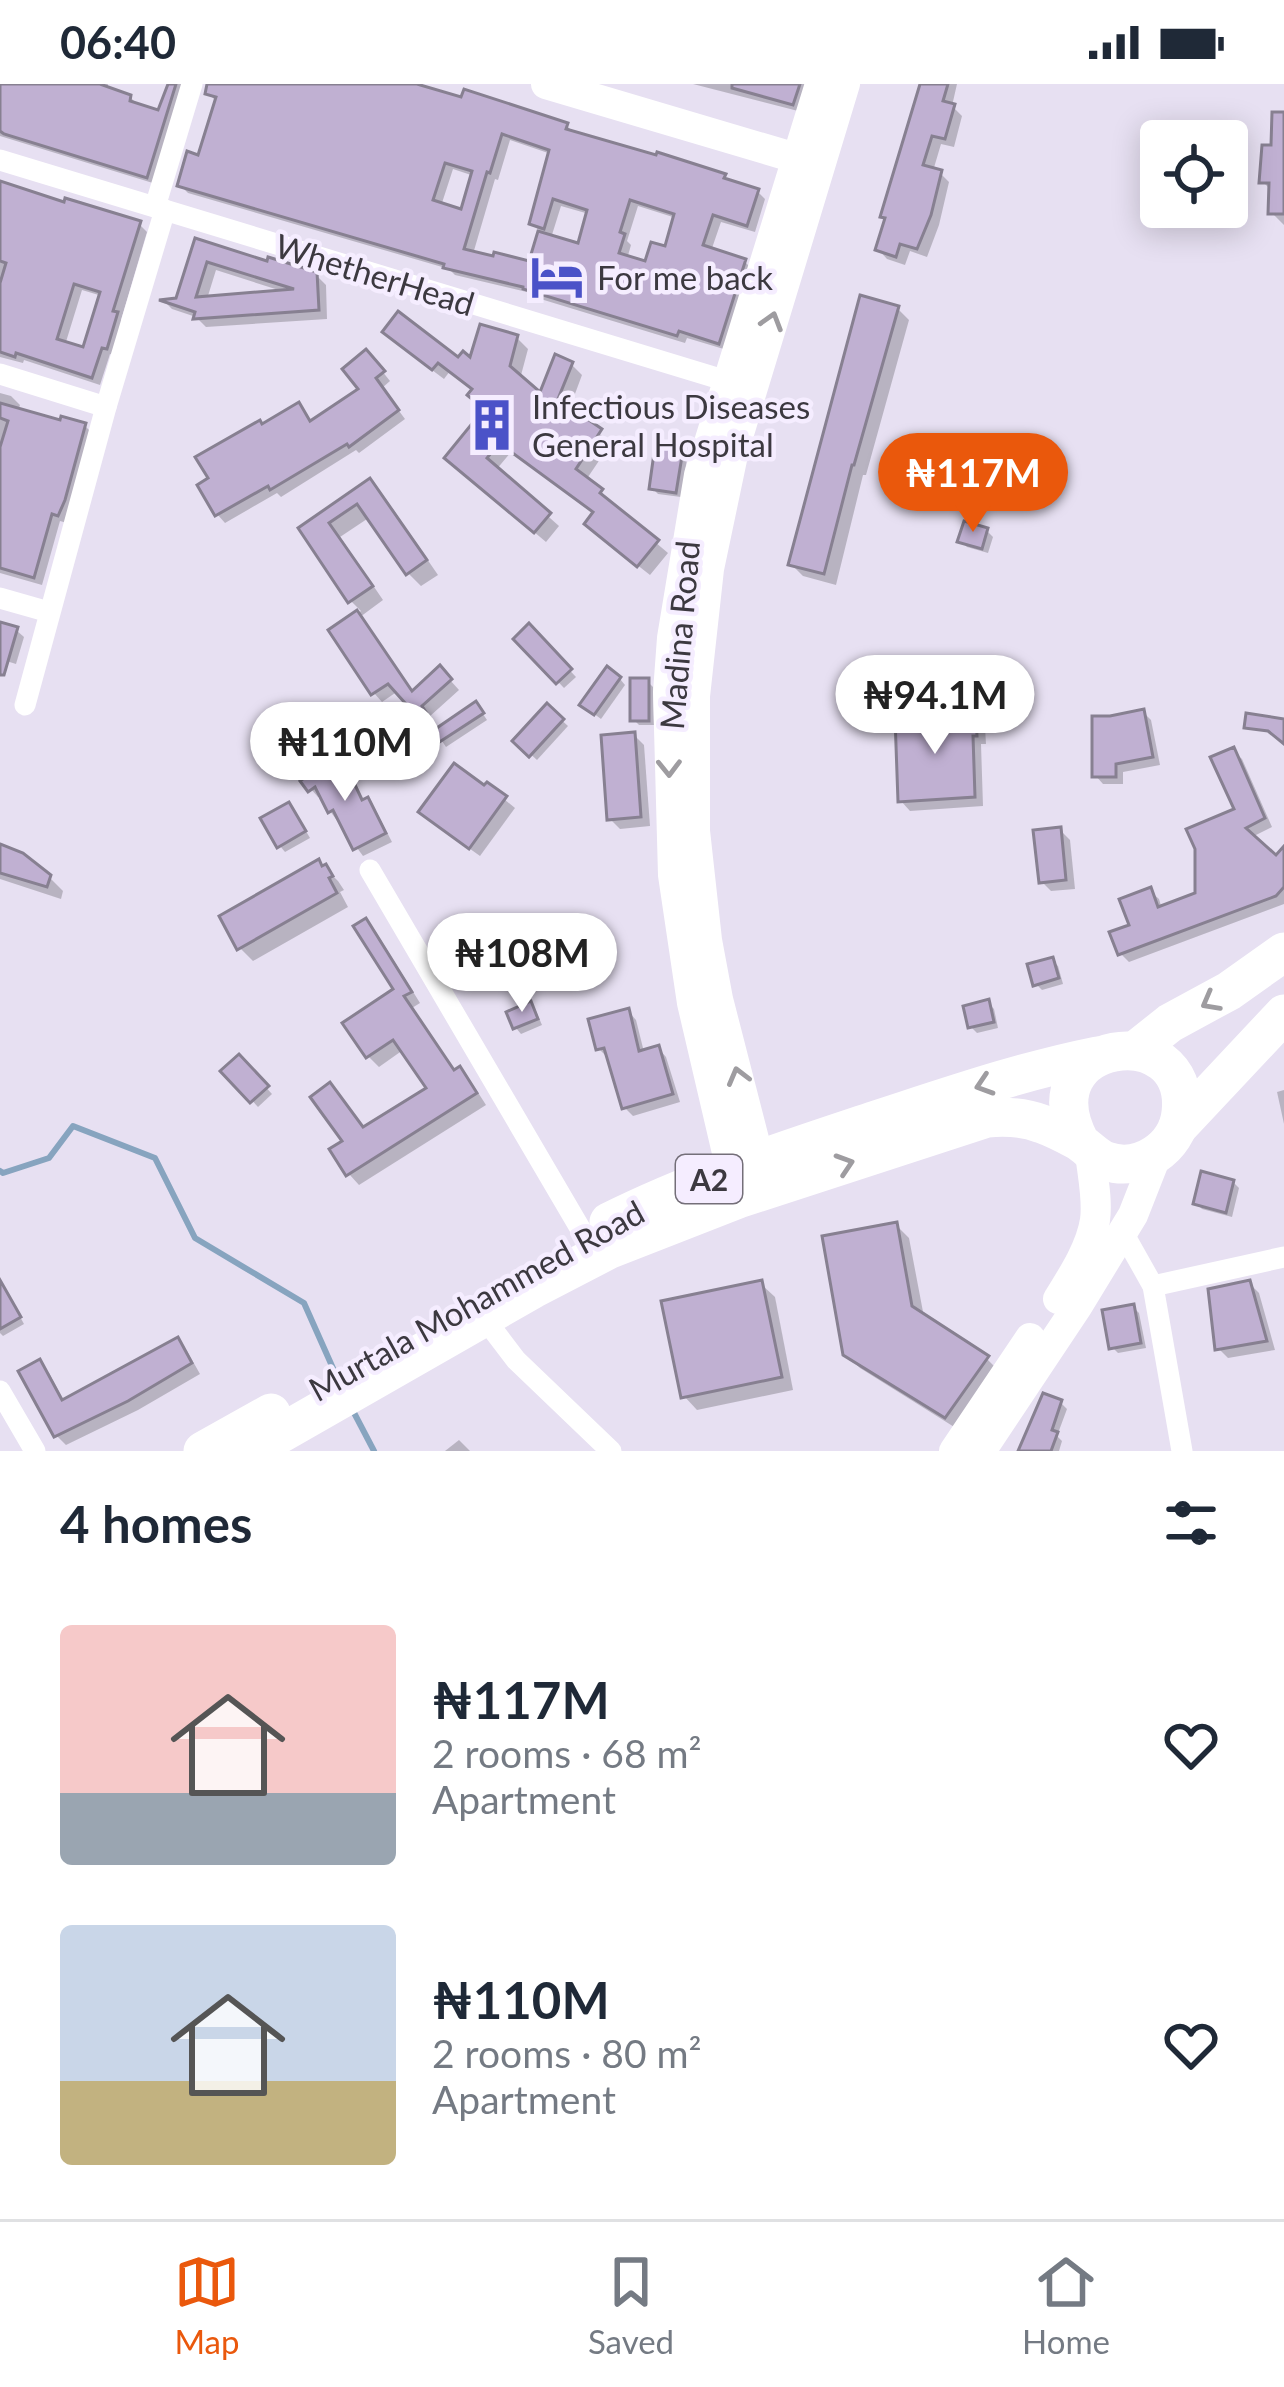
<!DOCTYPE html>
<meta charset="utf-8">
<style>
body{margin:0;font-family:Lato,sans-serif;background:#f6f6f7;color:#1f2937;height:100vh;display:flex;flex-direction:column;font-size:45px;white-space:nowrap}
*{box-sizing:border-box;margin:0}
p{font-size:39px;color:#747a83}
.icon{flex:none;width:66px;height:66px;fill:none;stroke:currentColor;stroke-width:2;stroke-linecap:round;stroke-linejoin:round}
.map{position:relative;height:1367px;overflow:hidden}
.drawer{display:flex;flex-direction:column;background:#fff;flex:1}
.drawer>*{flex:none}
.tools{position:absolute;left:1140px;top:36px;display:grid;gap:24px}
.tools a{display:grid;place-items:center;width:108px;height:108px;border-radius:12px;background:#fff;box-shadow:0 6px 30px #0003;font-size:60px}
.price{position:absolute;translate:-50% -102px;padding:0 27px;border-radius:42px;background:#fff;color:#222;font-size:39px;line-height:78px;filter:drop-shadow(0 3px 6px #0008)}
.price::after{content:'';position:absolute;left:50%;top:72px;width:36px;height:27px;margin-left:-18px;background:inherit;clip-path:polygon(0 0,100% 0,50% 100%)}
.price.active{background:#ea580c;color:#fff}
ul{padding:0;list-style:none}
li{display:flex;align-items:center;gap:36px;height:300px;padding:0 60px}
li span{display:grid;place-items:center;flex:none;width:336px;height:240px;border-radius:12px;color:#555}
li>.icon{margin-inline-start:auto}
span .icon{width:144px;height:144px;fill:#fffc;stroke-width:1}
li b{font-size:51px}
h2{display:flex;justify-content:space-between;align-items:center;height:144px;padding:0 60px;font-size:51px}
.status{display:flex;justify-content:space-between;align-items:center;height:84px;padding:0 60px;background:#fff;direction:ltr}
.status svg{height:33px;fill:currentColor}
.dock{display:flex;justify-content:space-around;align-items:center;height:168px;border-top:3px solid #e0e1e3;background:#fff;font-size:33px;color:#747a83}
.dock a{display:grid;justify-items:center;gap:6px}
.dock .active{color:#ea580c}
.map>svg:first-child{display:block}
</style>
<div class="status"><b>06:40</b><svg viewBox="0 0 49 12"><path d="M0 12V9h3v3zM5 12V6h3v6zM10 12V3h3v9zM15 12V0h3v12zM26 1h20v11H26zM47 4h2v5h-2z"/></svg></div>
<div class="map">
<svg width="1284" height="1367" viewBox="0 0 1284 1367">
<rect width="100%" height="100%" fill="#e7e0f2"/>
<g fill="#0003" fill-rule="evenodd">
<path d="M 0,0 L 108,0 L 107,5 L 130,13 L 138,21 L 160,30 L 169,0 L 188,0 L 156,100 L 0,52 Z"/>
<path d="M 209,0 L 404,0 L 566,41 L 576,51 L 724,93 L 730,98 L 757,107 L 765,115 L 755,148 L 721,138 L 711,167 L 744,177 L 752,185 L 727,266 L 687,254 L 685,259 L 534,213 L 531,209 L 455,191 L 449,185 L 188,109 L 180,101 L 200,74 L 217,18 L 208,9 ZM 510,56 L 551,70 L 532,140 L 541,148 L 531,181 L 473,170 L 495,95 L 498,96 ZM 453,85 L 474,92 L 463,128 L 441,122 ZM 561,122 L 589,130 L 580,162 L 551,154 ZM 638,122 L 676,134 L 667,166 L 647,181 L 627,175 L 631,161 L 627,157 Z"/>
<path d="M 693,0 L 811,0 L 802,28 Z"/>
<path d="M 923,0 L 957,0 L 952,22 L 962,32 L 954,63 L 941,60 L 933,87 L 940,89 L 949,98 L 939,141 L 927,173 L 910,167 L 905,181 L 887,175 L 878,165 Z"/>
<path d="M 1284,32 L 1284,141 L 1271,128 L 1272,107 L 1263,98 Z"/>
<path d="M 0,101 L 139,140 L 147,148 L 121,236 L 124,239 L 115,272 L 110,270 L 100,301 L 24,276 L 23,279 L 0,273 ZM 82,206 L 102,212 L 85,267 L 65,261 Z"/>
<path d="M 197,158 L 316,191 L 326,201 L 327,235 L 206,243 L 196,233 L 172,225 L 165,218 L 178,217 ZM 216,186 L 288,209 L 207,215 Z"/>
<path d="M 897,224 L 909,236 L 866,391 L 863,391 L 836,501 L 803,492 L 791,480 Z"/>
<path d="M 517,254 L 528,265 L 520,295 L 541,313 L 571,280 L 582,291 L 569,326 L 611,359 L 586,396 L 612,418 L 610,420 L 668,469 L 650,491 L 599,451 L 596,430 L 511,368 L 496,386 L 559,442 L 546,458 L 459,385 L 487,326 L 475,306 L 450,287 L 444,295 L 396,259 L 459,277 L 472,278 Z"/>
<path d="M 374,277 L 390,297 L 382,304 L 405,335 L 359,369 L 356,366 L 281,413 L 277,409 L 225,439 L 217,430 L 263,343 L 298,322 L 312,339 L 363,306 Z"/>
<path d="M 0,309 L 11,312 L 20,321 L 18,327 L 85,342 L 93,350 L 67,439 L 60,437 L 42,501 L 0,489 Z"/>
<path d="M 681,369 L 687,375 L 681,413 L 658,410 L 652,404 Z"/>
<path d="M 370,398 L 383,411 L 438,491 L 421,502 L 408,489 L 370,433 L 340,453 L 383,516 L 360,533 L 413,609 L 440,585 L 459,606 L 429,633 L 438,647 L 481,627 L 487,636 L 446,663 L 436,648 L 398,607 L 382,618 L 374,609 L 332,547 L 361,527 L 351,517 L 302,445 Z"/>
<path d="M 987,447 L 993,453 L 988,469 L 967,463 L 961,457 Z"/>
<path d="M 0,540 L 16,546 L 24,553 L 16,580 L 0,575 Z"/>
<path d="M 529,543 L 576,593 L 564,604 L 517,555 Z"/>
<path d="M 620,595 L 625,601 L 601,635 L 589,626 Z"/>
<path d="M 647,597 L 653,603 L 654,641 L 639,641 L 633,635 Z"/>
<path d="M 547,623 L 568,642 L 537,676 L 516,657 Z"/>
<path d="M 1143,628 L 1151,636 L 1160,681 L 1123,688 L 1123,700 L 1103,700 L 1095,691 Z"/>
<path d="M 975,633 L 985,643 L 986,660 L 981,660 L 983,722 L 910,727 L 901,717 Z"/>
<path d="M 634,651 L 644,661 L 650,742 L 620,745 L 610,735 Z"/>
<path d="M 1233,667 L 1242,675 L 1272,743 L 1252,753 L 1277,775 L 1284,767 L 1284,820 L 1129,878 L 1120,869 L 1150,807 L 1159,815 L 1162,825 L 1198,812 L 1238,727 Z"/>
<path d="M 348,692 L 356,700 L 365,718 L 367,717 L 375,725 L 392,758 L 363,772 L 330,727 L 322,711 L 318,713 L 304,697 Z"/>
<path d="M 488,702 L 515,724 L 480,772 L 431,737 Z"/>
<path d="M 294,727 L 310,754 L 285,768 L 280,762 Z"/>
<path d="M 1060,746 L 1070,756 L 1075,805 L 1051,807 L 1041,797 Z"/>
<path d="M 0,763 L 49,793 L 63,807 L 61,815 L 0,795 Z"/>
<path d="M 325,784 L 338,797 L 344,806 L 340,808 L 348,823 L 253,877 L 240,864 Z"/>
<path d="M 366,837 L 376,848 L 420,919 L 412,924 L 456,988 L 460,986 L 470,996 L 486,1021 L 359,1101 L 349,1090 L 346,1057 L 330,1002 L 365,1046 L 430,1005 L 403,966 L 379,983 L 368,972 L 397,906 Z"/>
<path d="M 1052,876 L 1058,882 L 1063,900 L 1042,906 L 1036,900 Z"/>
<path d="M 988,919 L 994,925 L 998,944 L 977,949 L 971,943 Z"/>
<path d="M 531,921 L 536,927 L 542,941 L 521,950 L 516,944 Z"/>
<path d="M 628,927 L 636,936 L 644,968 L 658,964 L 666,973 L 680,1018 L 633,1032 L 625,1024 L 607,973 L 599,965 Z"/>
<path d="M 239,974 L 272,1010 L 258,1023 L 225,987 Z"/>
<path d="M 1284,1006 L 1284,1040 L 1277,1008 Z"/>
<path d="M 1233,1098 L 1239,1104 L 1232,1133 L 1202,1125 L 1196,1119 Z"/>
<path d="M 896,1141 L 909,1154 L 924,1233 L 987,1275 L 1000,1288 L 959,1346 L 860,1284 L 846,1270 Z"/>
<path d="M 1249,1199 L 1259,1209 L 1275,1266 L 1228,1274 L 1218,1264 Z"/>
<path d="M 761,1200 L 775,1213 L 793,1306 L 697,1326 L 684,1312 Z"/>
<path d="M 0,1207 L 8,1211 L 24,1240 L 3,1252 L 0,1249 Z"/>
<path d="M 1133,1223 L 1139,1229 L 1146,1264 L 1118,1269 L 1112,1263 Z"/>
<path d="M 177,1257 L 187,1267 L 200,1290 L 138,1326 L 66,1361 L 56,1351 L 39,1279 L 49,1289 L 65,1318 Z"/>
<path d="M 1060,1318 L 1067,1325 L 1057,1352 L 1062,1357 L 1059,1367 L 1021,1367 Z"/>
<path d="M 459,1356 L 470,1367 L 445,1367 Z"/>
</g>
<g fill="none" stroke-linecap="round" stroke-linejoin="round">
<g stroke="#87a4bf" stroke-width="6">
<path d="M 0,1087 L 3,1089 L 49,1074 L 73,1042 L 155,1074 L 195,1154 L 304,1219 L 340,1300"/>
<path d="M 351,1323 L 374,1367"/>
</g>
</g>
<g fill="#c0b0d2" stroke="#878091" stroke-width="3" fill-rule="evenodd">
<path d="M 0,0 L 100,0 L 131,11 L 130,17 L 158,26 L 168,0 L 176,0 L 147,94 L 4,50 L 0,47 Z"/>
<path d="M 207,0 L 417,0 L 461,13 L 464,5 L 568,39 L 566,45 L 656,71 L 657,68 L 726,90 L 724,94 L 759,105 L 747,142 L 713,131 L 703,161 L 746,175 L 719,260 L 679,247 L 677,252 L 523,205 L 523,203 L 443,184 L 444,180 L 177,102 L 187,67 L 198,71 L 216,13 L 205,10 ZM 502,50 L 549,66 L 529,140 L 544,145 L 553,115 L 587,126 L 578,159 L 538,147 L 529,177 L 494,168 L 493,172 L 464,165 L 487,88 L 490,89 ZM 445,79 L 472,87 L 461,125 L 433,116 ZM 630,116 L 674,130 L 665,162 L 651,158 L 645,177 L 619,169 L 625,150 L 620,148 Z"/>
<path d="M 732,0 L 800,0 L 793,21 L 732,4 Z"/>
<path d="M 920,0 L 948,0 L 943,17 L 955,20 L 945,55 L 932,52 L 923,81 L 942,86 L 931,131 L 917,165 L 900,160 L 896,173 L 875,166 L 885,134 L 880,133 Z"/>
<path d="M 1272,28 L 1284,28 L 1284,130 L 1268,130 L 1269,99 L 1259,99 L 1262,61 L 1271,61 Z"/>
<path d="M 0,97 L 64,118 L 65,114 L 141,137 L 113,227 L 118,228 L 107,265 L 102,264 L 92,294 L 16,269 L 15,273 L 0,268 L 0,199 L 6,179 L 0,177 ZM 74,200 L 100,208 L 83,263 L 57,255 Z"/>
<path d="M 195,154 L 267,177 L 268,173 L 317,188 L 319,226 L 193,235 L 195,228 L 159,216 L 176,214 ZM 207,178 L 294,205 L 196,213 Z"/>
<path d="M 860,211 L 899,222 L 854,381 L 852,381 L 824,490 L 788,481 Z"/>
<path d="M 398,227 L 458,273 L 463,267 L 470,273 L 480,240 L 518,251 L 510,282 L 540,308 L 555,270 L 573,278 L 558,315 L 602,345 L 576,385 L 603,405 L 600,409 L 659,456 L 637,483 L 584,440 L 593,428 L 499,359 L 487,374 L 551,429 L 534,449 L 444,374 L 484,325 L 467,311 L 472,305 L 438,279 L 432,286 L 382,248 Z"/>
<path d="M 366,265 L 385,287 L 376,294 L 399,326 L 349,363 L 347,360 L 270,406 L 268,402 L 215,432 L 197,401 L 208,394 L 195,373 L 260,336 L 262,340 L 299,318 L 310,337 L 358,305 L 342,285 Z"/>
<path d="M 0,319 L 60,336 L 61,332 L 86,339 L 65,416 L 58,432 L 52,430 L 34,494 L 0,484 L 0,363 L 8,337 L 0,334 Z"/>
<path d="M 655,362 L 683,366 L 676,409 L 649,405 Z"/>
<path d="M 370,394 L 427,476 L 406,491 L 357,420 L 329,439 L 373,502 L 348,519 L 298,444 Z"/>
<path d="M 964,437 L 988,444 L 982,465 L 957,458 Z"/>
<path d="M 357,526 L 412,607 L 440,581 L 452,595 L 422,622 L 430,634 L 423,639 L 388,600 L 371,611 L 328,546 Z"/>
<path d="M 0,538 L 18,543 L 4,591 L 0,591 Z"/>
<path d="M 529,539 L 572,585 L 556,600 L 513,555 Z"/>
<path d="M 607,582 L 621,593 L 594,631 L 579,621 Z"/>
<rect x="630" y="594" width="19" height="43"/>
<path d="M 476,617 L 484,629 L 438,659 L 431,648 Z"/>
<path d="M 547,619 L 564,635 L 529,673 L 512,657 Z"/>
<path d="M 1144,625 L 1153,673 L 1116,680 L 1116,693 L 1092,693 L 1092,632 L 1110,632 Z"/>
<path d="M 1246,629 L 1284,635 L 1284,660 L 1268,647 L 1244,644 Z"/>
<path d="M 976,630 L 977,652 L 973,652 L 975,713 L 898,718 L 895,633 Z"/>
<path d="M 635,648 L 641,733 L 607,736 L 601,651 Z"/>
<path d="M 1234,663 L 1265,734 L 1246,744 L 1276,771 L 1284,762 L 1284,803 L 1276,812 L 1118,871 L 1109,848 L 1129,841 L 1119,815 L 1151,803 L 1158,823 L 1195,809 L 1195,765 L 1186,745 L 1234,725 L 1210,673 Z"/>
<path d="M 332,674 L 344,691 L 349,688 L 362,716 L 368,713 L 386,749 L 353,766 L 333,726 L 328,729 L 315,703 L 308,708 L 300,697 Z"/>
<path d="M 454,679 L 484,701 L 487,698 L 507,712 L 469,765 L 418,728 Z"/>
<path d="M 289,718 L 306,747 L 277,764 L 260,734 Z"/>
<path d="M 1061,743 L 1066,796 L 1039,799 L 1033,746 Z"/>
<path d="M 0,760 L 23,769 L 51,791 L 47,803 L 0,789 Z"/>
<path d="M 319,775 L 322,782 L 326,780 L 333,792 L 329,794 L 337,809 L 237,866 L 219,832 Z"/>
<path d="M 366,834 L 412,908 L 404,912 L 454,986 L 460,982 L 477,1009 L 346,1092 L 329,1065 L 342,1057 L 310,1013 L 330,998 L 363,1043 L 426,1004 L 393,956 L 366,974 L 342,939 L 393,905 L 353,842 Z"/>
<path d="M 1053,873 L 1059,894 L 1033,902 L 1027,880 Z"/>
<path d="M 989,915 L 994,938 L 968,944 L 963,922 Z"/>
<path d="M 531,917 L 538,935 L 513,945 L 506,928 Z"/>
<path d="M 629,924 L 639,967 L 659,961 L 673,1010 L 622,1025 L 604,964 L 596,966 L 588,935 Z"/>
<path d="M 239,970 L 269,1002 L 250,1019 L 220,987 Z"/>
<path d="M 1201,1087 L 1234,1096 L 1226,1129 L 1193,1120 Z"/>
<path d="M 897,1138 L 912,1222 L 989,1272 L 945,1334 L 843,1271 L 822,1152 Z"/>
<path d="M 0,1196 L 21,1233 L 0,1245 Z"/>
<path d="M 762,1196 L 782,1293 L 681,1314 L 661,1217 Z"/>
<path d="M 1250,1196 L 1267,1257 L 1215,1266 L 1208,1205 Z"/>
<path d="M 1134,1220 L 1141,1259 L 1109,1265 L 1102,1226 Z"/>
<path d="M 178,1253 L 192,1279 L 128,1317 L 54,1353 L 18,1287 L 40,1275 L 62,1316 Z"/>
<path d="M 1043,1309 L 1062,1316 L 1052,1346 L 1058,1348 L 1051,1367 L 1018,1367 Z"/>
</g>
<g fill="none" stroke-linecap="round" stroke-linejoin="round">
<g stroke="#fff" stroke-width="21">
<path d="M 0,76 L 740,301"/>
<path d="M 155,123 L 192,0"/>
<path d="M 0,290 L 106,323"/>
<path d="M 0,514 L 49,528"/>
<path d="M 25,621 L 106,323 L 165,126"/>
<path d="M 370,786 L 584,1151"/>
<path d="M 1122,1147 L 1153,1202 L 1182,1367"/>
<path d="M 1153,1202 L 1284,1173"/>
<path d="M 484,1234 L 516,1276 L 611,1367"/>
<path d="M 0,1307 L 35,1367"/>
</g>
<g stroke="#fff" stroke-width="30">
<path d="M 546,0 L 816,80"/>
<path d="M 764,1094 L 718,915 L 707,856 L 695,747 L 695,612 L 709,485 L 734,366 L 845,0"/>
<path d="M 736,1107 L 692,919 L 673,791 L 668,608 L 672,554 L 699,391 L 820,0"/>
<path d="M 1058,1215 C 1073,1191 1091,1163 1095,1136 C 1098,1114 1092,1090 1090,1068"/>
<path d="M 954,1367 L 1030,1254"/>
<path d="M 981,1367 L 1077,1223 L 1133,1131 L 1157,1070"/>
</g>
<g stroke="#fff" stroke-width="39">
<path d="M 1136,966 L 1170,939 L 1229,907 L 1284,868"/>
<path d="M 1178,1043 L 1284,930"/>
<path d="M 609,1138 C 695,1095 786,1066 876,1036 C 950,1012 1022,987 1097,972"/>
<path d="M 203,1367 L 271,1329"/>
<path d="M 250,1367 L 533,1205 L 610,1165 L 738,1115 L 987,1034 C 1007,1032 1024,1033 1042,1040 C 1053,1044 1065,1050 1076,1056 C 1087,1062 1094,1072 1106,1077 C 1140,1089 1177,1064 1181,1029 C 1192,932 1025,954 1080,1058"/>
</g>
</g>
<defs><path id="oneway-chevron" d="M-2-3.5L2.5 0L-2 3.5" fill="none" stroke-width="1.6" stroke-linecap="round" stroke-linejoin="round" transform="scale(3)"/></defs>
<g stroke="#9e9ca0">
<use href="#oneway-chevron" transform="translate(772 237) rotate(-73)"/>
<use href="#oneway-chevron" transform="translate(669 684) rotate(89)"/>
<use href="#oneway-chevron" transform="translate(1210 918) rotate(151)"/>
<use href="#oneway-chevron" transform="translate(738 992) rotate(-105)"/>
<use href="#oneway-chevron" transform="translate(984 1001) rotate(162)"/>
<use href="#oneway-chevron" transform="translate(845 1080) rotate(-18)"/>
</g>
<defs>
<g id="hotel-bare" transform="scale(4.14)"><path d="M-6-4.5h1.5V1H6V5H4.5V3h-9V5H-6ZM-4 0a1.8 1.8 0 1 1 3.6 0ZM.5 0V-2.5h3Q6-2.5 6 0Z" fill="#4b52c8" stroke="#f5edff" stroke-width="2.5" paint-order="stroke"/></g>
<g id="building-bare" transform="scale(4.14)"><path d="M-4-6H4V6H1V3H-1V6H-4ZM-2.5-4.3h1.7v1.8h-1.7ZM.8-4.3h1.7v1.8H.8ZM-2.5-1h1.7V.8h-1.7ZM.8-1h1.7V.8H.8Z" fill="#4b52c8" stroke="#f5edff" stroke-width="2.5" paint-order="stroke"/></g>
</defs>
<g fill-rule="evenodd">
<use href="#hotel-bare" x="557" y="193"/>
<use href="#building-bare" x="492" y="341"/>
</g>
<g text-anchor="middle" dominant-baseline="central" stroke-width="9" stroke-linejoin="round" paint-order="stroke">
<rect fill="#f5edff" stroke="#746f79" stroke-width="3" x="676" y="1071" width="66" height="48" rx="9"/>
<g font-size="30" font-weight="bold" fill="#3c3940">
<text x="709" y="1095">A2</text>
</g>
<g font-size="33" fill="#3c3940" stroke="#f5edff">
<text transform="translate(375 190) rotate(17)">WhetherHead</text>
<text transform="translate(679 551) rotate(-85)">Madina Road</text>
<text transform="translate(476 1216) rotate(-29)">Murtala Mohammed Road</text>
</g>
<g font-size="33" fill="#3c3940" stroke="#f5edff" text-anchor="start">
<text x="597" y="193">For me back</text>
<text x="532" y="322">Infectious Diseases<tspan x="532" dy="38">General Hospital</tspan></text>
</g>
</g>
</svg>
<div class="tools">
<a><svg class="icon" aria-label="locate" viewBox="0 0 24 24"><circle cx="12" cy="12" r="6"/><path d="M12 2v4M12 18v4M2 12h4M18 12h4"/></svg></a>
</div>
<b class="price active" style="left:973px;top:451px">₦117M</b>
<b class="price" style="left:935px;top:673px">₦94.1M</b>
<b class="price" style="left:345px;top:720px">₦110M</b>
<b class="price" style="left:522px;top:931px">₦108M</b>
</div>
<section class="drawer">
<h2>4 homes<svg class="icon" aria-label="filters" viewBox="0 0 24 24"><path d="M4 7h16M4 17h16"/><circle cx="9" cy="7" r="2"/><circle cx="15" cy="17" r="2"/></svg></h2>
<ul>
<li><span style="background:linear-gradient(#f6c9c9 70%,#9aa5b1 0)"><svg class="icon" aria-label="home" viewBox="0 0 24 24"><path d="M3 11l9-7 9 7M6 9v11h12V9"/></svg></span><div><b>₦117M</b><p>2 rooms · 68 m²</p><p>Apartment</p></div><svg class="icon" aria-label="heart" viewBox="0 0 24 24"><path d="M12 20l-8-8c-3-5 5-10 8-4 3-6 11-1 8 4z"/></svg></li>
<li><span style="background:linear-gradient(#c9d6e8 65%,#c2b280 0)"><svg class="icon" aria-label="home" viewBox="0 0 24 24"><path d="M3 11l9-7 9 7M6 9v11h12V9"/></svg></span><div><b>₦110M</b><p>2 rooms · 80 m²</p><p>Apartment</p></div><svg class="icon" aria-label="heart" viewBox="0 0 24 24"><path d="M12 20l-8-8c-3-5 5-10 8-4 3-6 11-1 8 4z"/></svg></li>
</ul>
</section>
<nav class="dock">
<a class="active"><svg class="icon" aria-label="map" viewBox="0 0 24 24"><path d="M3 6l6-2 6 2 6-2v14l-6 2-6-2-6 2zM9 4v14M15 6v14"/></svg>Map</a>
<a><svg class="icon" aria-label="saved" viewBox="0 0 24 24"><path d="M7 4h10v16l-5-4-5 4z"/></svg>Saved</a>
<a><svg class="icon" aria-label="home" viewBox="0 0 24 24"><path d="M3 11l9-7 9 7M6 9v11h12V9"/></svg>Home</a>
</nav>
